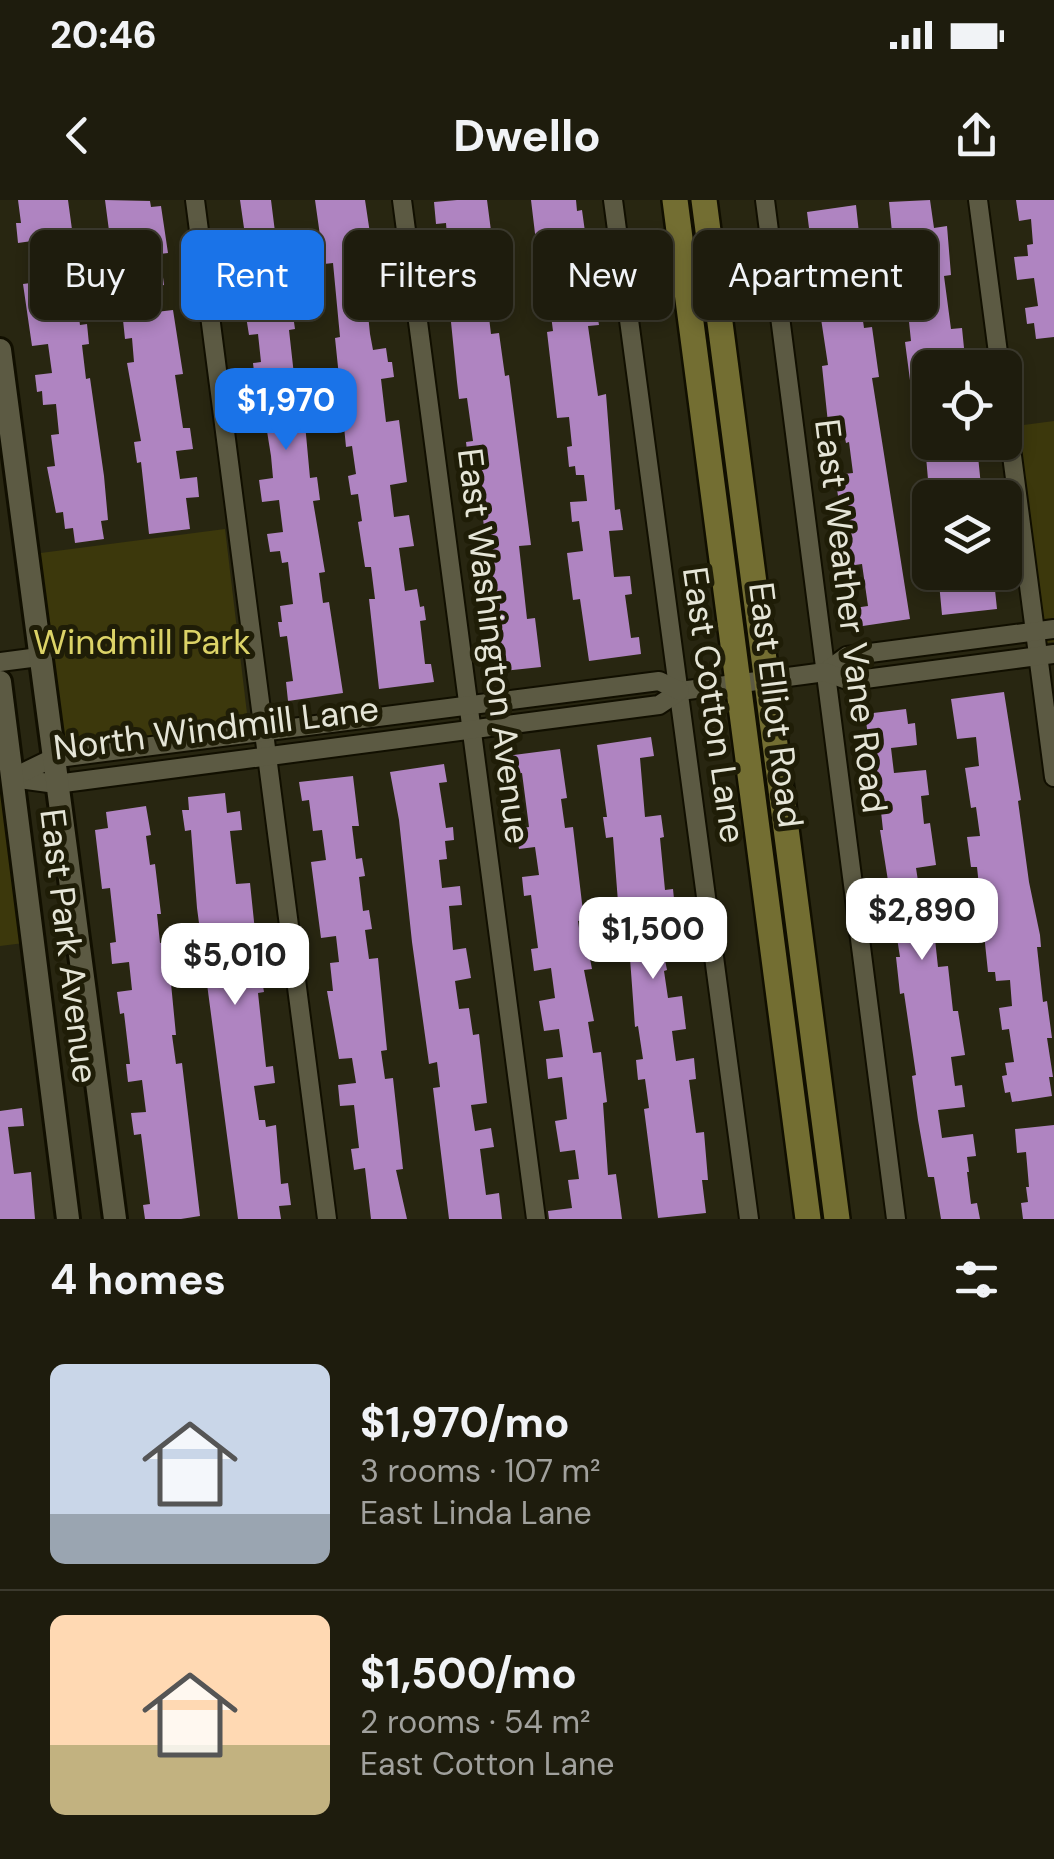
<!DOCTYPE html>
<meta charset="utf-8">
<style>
body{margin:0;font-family:"DM Sans",sans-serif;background:#262516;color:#f1f3f6;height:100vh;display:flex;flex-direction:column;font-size:38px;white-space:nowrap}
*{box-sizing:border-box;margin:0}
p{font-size:32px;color:#a1a19d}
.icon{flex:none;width:55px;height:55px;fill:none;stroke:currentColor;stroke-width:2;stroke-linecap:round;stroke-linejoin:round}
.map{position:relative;height:1019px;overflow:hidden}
.details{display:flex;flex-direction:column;background:#1e1c0d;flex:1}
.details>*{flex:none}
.guide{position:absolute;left:30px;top:30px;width:995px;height:90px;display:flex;gap:20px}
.controls{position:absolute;left:912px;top:150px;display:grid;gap:20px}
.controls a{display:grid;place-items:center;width:110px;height:110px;border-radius:15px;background:#1e1c0d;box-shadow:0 5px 15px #0003,0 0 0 2px #3c3a2e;font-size:50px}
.price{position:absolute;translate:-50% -85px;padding:0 22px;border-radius:20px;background:#fff;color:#222;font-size:32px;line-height:65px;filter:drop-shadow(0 2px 5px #0008)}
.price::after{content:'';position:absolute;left:50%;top:60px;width:30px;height:22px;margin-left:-15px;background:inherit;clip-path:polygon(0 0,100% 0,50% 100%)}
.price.on{background:#1a73e8;color:#fff}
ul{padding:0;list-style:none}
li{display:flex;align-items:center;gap:30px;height:250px;padding:0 50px}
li+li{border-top:2px solid #3c3a2e}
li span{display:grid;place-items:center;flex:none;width:280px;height:200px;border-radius:15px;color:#555}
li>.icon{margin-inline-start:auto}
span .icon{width:120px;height:120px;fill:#fffc;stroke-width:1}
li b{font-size:42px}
h2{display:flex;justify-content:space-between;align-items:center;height:120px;padding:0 50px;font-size:42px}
.tag{padding:0 35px;border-radius:15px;background:#1e1c0d;box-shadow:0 5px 15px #0003,0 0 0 2px #3c3a2e;font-size:35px;line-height:90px}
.tag.on{background:#1a73e8;color:#fff}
.status{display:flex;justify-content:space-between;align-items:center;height:70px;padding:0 50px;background:#1e1c0d;direction:ltr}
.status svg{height:28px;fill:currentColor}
header{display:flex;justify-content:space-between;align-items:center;height:130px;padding:0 50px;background:#1e1c0d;font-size:45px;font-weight:800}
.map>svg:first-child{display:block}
</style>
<div class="status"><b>20:46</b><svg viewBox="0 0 49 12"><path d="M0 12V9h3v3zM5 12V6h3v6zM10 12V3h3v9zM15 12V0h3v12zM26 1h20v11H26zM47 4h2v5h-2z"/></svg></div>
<header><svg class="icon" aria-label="back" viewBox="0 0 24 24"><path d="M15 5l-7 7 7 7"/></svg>Dwello<svg class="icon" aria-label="share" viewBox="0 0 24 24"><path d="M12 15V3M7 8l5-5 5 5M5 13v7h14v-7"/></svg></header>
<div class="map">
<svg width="1054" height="1019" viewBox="0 0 1054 1019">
<rect width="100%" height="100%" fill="#282611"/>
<g fill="#3c380c">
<path d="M 1054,221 L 1054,442 L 1038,444 L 1008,227 Z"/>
<path d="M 225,329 L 248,522 L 242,528 L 70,551 L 60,547 L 33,354 Z"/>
<path d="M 0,482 L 32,742 L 0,746 Z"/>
</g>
<g fill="#af84c1">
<path d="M 18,0 L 68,0 L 81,96 L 76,97 L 80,125 L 87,124 L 89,144 L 82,145 L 86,179 L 90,178 L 104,276 L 108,320 L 101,321 L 104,339 L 75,343 L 73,328 L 65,329 L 63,312 L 56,313 L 47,267 L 55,266 L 51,235 L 59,234 L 56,204 L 43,205 L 42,191 L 37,192 L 35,175 L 52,173 L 48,144 L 32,146 L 23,84 L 38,82 L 32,41 L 18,43 L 16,23 L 21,23 Z"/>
<path d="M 105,0 L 150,1 L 151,7 L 161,6 L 168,53 L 160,54 L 164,85 L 154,87 L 156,112 L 173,110 L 183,174 L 175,175 L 183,228 L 190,228 L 193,249 L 176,251 L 180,279 L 197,277 L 199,297 L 186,298 L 190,329 L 149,334 L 141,262 L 137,263 L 134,242 L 141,241 L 127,163 L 134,162 L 132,138 L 125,139 L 123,120 L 129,120 L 126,90 L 117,92 Z"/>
<path d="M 240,0 L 271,0 L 276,40 L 282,39 L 295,129 L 289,130 L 297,202 L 303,202 L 310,278 L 317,277 L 320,300 L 313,301 L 325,372 L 319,373 L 323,403 L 329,402 L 343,493 L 288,501 L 286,482 L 293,481 L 287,436 L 280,437 L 278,422 L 282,422 L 280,406 L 293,404 L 288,362 L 282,363 L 280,351 L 270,352 L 267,334 L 283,332 L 279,300 L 262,302 L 259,280 L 273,278 L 271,256 L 266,225 L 253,227 L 247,182 L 255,181 L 253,163 L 261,162 L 258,134 L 249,135 L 244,104 L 237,105 L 230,60 L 234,59 L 232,44 L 246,42 Z"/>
<path d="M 315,0 L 365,0 L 371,40 L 376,39 L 382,103 L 367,104 L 370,134 L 373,150 L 386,148 L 388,162 L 392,162 L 394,177 L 381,179 L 386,222 L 399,220 L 407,282 L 390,285 L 394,317 L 409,315 L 414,346 L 399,348 L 405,391 L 417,389 L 420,407 L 424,406 L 426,420 L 420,421 L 425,464 L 431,464 L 434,482 L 379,489 L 369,399 L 375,399 L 371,367 L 365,367 L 358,322 L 362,321 L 358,294 L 351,295 L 348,276 L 356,274 L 352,246 L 346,247 L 341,196 L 335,138 L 340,137 L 333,63 L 324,64 Z"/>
<path d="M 457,0 L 487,0 L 500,100 L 487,101 L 491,134 L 499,133 L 505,176 L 509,175 L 531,345 L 519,346 L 527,419 L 535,418 L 541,467 L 495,472 L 493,454 L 500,453 L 495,411 L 489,411 L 483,351 L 479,351 L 477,335 L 485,334 L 475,259 L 468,260 L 466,242 L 473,241 L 467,198 L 459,199 L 457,182 L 451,122 L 457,122 L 453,81 L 444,82 L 442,63 L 449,62 L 446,23 L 436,24 L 434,2 Z"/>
<path d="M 531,0 L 576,0 L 577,11 L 582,10 L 589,61 L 584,62 L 590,108 L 596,107 L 599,125 L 588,126 L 598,196 L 606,194 L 615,310 L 620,309 L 623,330 L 609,331 L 614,377 L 630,376 L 632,394 L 625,395 L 631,438 L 639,437 L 641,454 L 589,461 L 580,399 L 573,400 L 567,353 L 583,351 L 579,321 L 572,322 L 570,302 L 587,301 L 584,275 L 576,275 L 575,266 L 569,267 L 567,247 L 572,246 L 569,217 L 557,218 L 547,132 L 553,131 L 548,92 L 542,92 Z"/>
<path d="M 930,0 L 934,28 L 947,26 L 951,75 L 944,76 L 951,129 L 962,128 L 964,148 L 946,150 L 948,168 L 930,168 L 930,232 L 917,234 L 905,142 L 911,141 L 908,112 L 900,113 L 889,2 Z"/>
<path d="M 1016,0 L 1054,0 L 1054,137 L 1036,139 L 1034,123 L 1027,124 L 1025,108 L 1038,106 L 1034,78 L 1017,80 L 1014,57 L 1028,56 L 1027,45 L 1033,44 L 1031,19 L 1019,21 Z"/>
<path d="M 856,5 L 866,99 L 860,100 L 864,128 L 872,127 L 879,177 L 872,178 L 910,419 L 856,427 L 854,408 L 868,406 L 862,364 L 848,366 L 835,275 L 853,273 L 849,242 L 846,243 L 843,228 L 836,229 L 835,222 L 828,223 L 822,166 L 828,165 L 820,112 L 811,113 L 809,94 L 822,92 L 819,62 L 808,63 L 805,45 L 811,44 L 807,12 Z"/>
<path d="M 958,242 L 960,258 L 978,256 L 981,286 L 929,291 L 925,245 Z"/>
<path d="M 938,372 L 978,372 L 980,392 L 995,390 L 997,409 L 942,415 Z"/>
<path d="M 1004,492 L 1021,600 L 1018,601 L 1029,682 L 1040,735 L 1041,747 L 1037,747 L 1043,802 L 1047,801 L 1052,838 L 1047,838 L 1053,877 L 1049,877 L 1052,896 L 1012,902 L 1010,892 L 1005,893 L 1002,876 L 1007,875 L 1005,863 L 1014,862 L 1009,829 L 1002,830 L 999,808 L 1012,806 L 1010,780 L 996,781 L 995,772 L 988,772 L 977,667 L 971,667 L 967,637 L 980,636 L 976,607 L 971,608 L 965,568 L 979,566 L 976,537 L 957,539 L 951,499 Z"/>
<path d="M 906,509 L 908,524 L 915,523 L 917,545 L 891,548 L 894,573 L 926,570 L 929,595 L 921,596 L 924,624 L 930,623 L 936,665 L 916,668 L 920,694 L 941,691 L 945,714 L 936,715 L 938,729 L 934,730 L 938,767 L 948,766 L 953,811 L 958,811 L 965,855 L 951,857 L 955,886 L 962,885 L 965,907 L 938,910 L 942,938 L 973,934 L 976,956 L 967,957 L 969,972 L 967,972 L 971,1004 L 977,1003 L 980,1019 L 941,1019 L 934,977 L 928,977 L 918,920 L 912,876 L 916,875 L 904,793 L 900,794 L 896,757 L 900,757 L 880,630 L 883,630 L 875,557 L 871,558 L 865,514 Z"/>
<path d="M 651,537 L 654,556 L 640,558 L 645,617 L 661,615 L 664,637 L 660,638 L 665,690 L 673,689 L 675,709 L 656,711 L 660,739 L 677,737 L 680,758 L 665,760 L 667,770 L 664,771 L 668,798 L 682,796 L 686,829 L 672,831 L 676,861 L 694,858 L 696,879 L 689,880 L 696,933 L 704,932 L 708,980 L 702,980 L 706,1013 L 658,1018 L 644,909 L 649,908 L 645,879 L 638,880 L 636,860 L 643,859 L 638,826 L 635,827 L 630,758 L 622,759 L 620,739 L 627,738 L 624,714 L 619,715 L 613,637 L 606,638 L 603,617 L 607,617 L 597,545 Z"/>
<path d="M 560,549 L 567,598 L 561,599 L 565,628 L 573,627 L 584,720 L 578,721 L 582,749 L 588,748 L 592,769 L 584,770 L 594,821 L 588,822 L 593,853 L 601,852 L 607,902 L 603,903 L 608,975 L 616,974 L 622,1019 L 549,1019 L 548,1011 L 572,1008 L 568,980 L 579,979 L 575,950 L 560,952 L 555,921 L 567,919 L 562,877 L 548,879 L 546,859 L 563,857 L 559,829 L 544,831 L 539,801 L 555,798 L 551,768 L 534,771 L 531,749 L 538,748 L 531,695 L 524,696 L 522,677 L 539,675 L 535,647 L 519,649 L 516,629 L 529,627 L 522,573 L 509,575 L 506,556 Z"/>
<path d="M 444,564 L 447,582 L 439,583 L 446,628 L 453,627 L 454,640 L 445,641 L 447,659 L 439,660 L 442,688 L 460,686 L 462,705 L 449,706 L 453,750 L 466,748 L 471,778 L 455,781 L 459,809 L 469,808 L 473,835 L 479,834 L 487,903 L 471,905 L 475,931 L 491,928 L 494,947 L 480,949 L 486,995 L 499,993 L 502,1019 L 449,1019 L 433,888 L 440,887 L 437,862 L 429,864 L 412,742 L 399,620 L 390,572 Z"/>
<path d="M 353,576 L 359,626 L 352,626 L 356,659 L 362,658 L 365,676 L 359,677 L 363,711 L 369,710 L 372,729 L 365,730 L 369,759 L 378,758 L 387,850 L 381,851 L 385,879 L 393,878 L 403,969 L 396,970 L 407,1019 L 371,1019 L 365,968 L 354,970 L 351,949 L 359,948 L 354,905 L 340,906 L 338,885 L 356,883 L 352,858 L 339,859 L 327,791 L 333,791 L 330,763 L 339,762 L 336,736 L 321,738 L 311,662 L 326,660 L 322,630 L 313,631 L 309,600 L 302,601 L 299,582 Z"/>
<path d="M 225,593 L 227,613 L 240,611 L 242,630 L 230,631 L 236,684 L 250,683 L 255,731 L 242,733 L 248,775 L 261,774 L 264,792 L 258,793 L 266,867 L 273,866 L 275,883 L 254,886 L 259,920 L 265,920 L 266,927 L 276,925 L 281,984 L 288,983 L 291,1005 L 279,1006 L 281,1019 L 238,1019 L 197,708 L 191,630 L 185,631 L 182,610 L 189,610 L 188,597 Z"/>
<path d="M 146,606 L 151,635 L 146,636 L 150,665 L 155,664 L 161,714 L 157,714 L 160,743 L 167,742 L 176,835 L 172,835 L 176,864 L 182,863 L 200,1016 L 181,1019 L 145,1019 L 143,1005 L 150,1004 L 141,934 L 134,935 L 131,913 L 146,912 L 142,880 L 128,882 L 126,864 L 130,864 L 124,813 L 120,814 L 117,792 L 132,790 L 129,762 L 112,764 L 110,743 L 116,742 L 110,688 L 102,689 L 95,630 L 108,628 L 106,612 Z"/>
<path d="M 22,908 L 24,926 L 8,927 L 14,974 L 31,972 L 35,1019 L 0,1019 L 0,911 Z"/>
<path d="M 1054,925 L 1054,1019 L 1023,1019 L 1021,1003 L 1028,1002 L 1026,987 L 1029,987 L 1026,952 L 1017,953 L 1015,929 Z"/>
</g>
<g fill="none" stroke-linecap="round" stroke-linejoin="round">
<g stroke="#110f00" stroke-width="22">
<g id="minor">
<path d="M 195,0 L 327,1019"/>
<path d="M 402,0 L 536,1019"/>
<path d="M 613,0 L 749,1019"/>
<path d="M 765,0 L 896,1019"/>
<path d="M 978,0 L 1000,168"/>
<path d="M 1005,202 L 1054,577"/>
<path d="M 0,462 L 39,457"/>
<path d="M 825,472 L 847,456 L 1054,429"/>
<path d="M 12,578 L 56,584 L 659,505 L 680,491 L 803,475 L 825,472 L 850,481 L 1054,454"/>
<path d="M 12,578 L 53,558 L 66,557 L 659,481 L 680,491"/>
</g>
</g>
<g stroke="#110f00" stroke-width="28">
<g id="tertiary">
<path d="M 0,150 L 115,1019"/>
<path d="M 0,482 L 68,1019"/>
</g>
</g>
<g stroke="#110f00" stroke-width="30">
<g id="secondary">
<path d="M 675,0 L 808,1019"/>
<path d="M 704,0 L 837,1019"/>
</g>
</g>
<use href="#minor" stroke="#5c5a43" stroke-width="18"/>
<use href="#tertiary" stroke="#5c5a43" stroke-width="22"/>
<use href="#secondary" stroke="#736e32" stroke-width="25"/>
</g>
<g text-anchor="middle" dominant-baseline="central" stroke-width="10" stroke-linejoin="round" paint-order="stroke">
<g font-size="35" fill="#e5e5d7" stroke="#1f1d07">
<text transform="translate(851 416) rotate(83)">East Weather Vane Road</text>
<text transform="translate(494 446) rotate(83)">East Washington Avenue</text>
<text transform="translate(714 505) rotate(82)">East Cotton Lane</text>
<text transform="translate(776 505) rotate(83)">East Elliot Road</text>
<text transform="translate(216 528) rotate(-7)">North Windmill Lane</text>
<text transform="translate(69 746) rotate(83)">East Park Avenue</text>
</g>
<g font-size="35" fill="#dcd367" stroke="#1f1d07">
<text x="142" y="442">Windmill Park</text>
</g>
</g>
</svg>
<div class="controls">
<a><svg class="icon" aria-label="locate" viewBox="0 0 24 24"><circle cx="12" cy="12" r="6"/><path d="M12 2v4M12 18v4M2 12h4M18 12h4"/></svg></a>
<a><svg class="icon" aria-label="layers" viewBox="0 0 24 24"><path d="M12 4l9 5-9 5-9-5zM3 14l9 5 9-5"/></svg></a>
</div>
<b class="price on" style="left:286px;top:253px">$1,970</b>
<b class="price" style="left:922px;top:763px">$2,890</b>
<b class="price" style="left:653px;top:782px">$1,500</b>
<b class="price" style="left:235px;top:808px">$5,010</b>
<div class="guide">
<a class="tag">Buy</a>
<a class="tag on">Rent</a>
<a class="tag">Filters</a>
<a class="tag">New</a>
<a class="tag">Apartment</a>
</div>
</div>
<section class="details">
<h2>4 homes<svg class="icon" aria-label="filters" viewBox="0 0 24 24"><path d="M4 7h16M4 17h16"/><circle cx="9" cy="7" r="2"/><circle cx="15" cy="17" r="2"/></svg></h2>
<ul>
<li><span style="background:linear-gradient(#c9d6e8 75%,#9aa5b1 0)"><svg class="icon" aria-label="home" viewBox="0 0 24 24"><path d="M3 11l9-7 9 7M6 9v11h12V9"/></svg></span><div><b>$1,970/mo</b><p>3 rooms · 107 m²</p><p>East Linda Lane</p></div></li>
<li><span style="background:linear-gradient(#ffd9b3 65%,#c2b280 0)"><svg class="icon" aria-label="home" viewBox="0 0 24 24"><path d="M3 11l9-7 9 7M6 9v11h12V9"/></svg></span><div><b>$1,500/mo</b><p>2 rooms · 54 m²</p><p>East Cotton Lane</p></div></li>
</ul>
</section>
